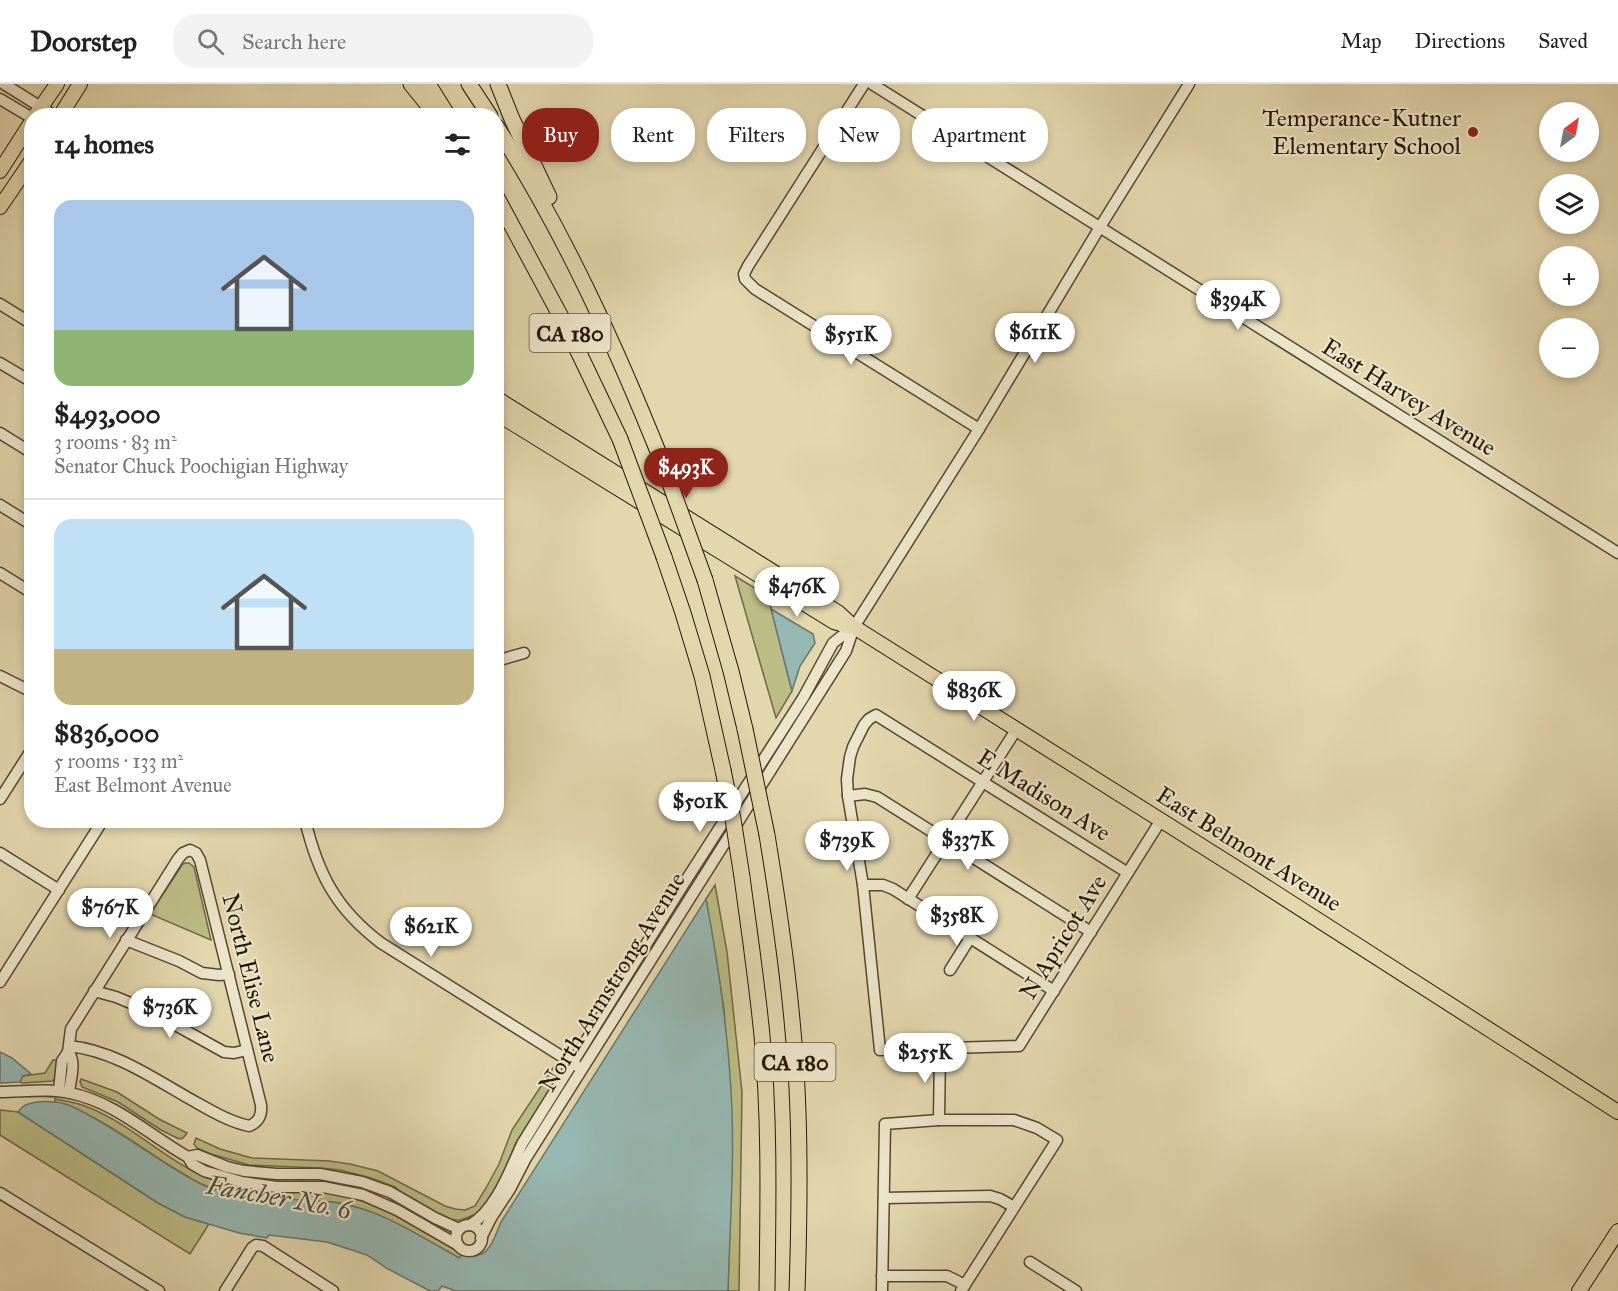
<!DOCTYPE html>
<meta charset="utf-8">
<style>
body{margin:0;font-family:"IM FELL Great Primer",serif;background:#f2f2f2;color:#222;height:100vh;display:flex;flex-direction:column;font-size:22px;white-space:nowrap}
*{box-sizing:border-box;margin:0}
p{font-size:20px;color:#767676}
.icon{flex:none;width:33px;height:33px;fill:none;stroke:currentColor;stroke-width:2;stroke-linecap:round;stroke-linejoin:round}
.map{position:relative;flex:1;overflow:hidden}
.side{position:absolute;left:24px;top:24px;width:480px;height:720px;display:flex;flex-direction:column;background:#fff;border-radius:24px;box-shadow:0 3px 9px #0003}
.side>*{flex:none}
.top-card{position:absolute;left:522px;top:24px;width:570px;height:54px;display:flex;gap:12px}
.needle{width:39px;rotate:32deg}
.buttons{position:absolute;left:1539px;top:18px;display:grid;gap:12px}
.buttons a{display:grid;place-items:center;width:60px;height:60px;border-radius:50%;background:#fff;box-shadow:0 3px 9px #0003;font-size:30px}
.price{position:absolute;translate:-50% -51px;padding:0 14px;border-radius:21px;background:#fff;color:#222;font-size:20px;line-height:39px;filter:drop-shadow(0 2px 3px #0008)}
.price::after{content:'';position:absolute;left:50%;top:36px;width:18px;height:14px;margin-left:-9px;background:inherit;clip-path:polygon(0 0,100% 0,50% 100%)}
.price.active{background:#8f2418;color:#fff}
ul{padding:0;list-style:none}
li{display:grid;align-content:center;gap:12px;height:318px;padding:0 30px}
li+li{border-top:2px solid #e0e0e0}
li span{display:grid;place-items:center;height:186px;border-radius:18px;color:#555}
li>.icon{margin-inline-start:auto}
span .icon{width:108px;height:108px;fill:#fffc;stroke-width:1}
li b{font-size:26px}
h2{display:flex;justify-content:space-between;align-items:center;height:72px;padding:0 30px;font-size:26px}
.chip{padding:0 21px;border-radius:24px;background:#fff;box-shadow:0 3px 9px #0003;font-size:21px;line-height:54px}
.chip.active{background:#8f2418;color:#fff}
header{display:flex;align-items:center;gap:36px;box-sizing:border-box;height:84px;padding:0 30px;background:#fff;border-bottom:2px solid #e0e0e0}
header strong{font-size:28px}
nav{display:flex;gap:33px;margin-inline-start:auto;font-size:21px}
.search{width:420px;height:54px;background:#f2f2f2;display:flex;align-items:center;gap:15px;box-sizing:border-box;padding:0 21px;border-radius:24px;color:#767676;font-size:22px}
.map>svg:first-child{display:block}
</style>
<header>
<strong>Doorstep</strong>
<div class="search"><svg class="icon" aria-label="search" viewBox="0 0 24 24"><circle cx="10" cy="10" r="6"/><path d="M15 15l6 6"/></svg>Search here</div>
<nav><a>Map</a><a>Directions</a><a>Saved</a></nav>
</header>
<div class="map">
<svg width="1618" height="1207" viewBox="0 0 1618 1207">
<rect width="100%" height="100%" fill="#e3d7ae"/>
<filter id="stains"><feTurbulence type="fractalNoise" baseFrequency=".00333" numOctaves="4"/><feColorMatrix values="0 0 0 0 .2 0 0 0 0 .09 0 0 0 0 .02 0 0 0 .5 -.17"/></filter>
<radialGradient id="worn" r=".72"><stop offset=".6" stop-color="#630" stop-opacity="0"/><stop offset="1" stop-color="#630" stop-opacity=".3"/></radialGradient>
<g fill="#bcbc85" stroke="#706846" stroke-width="1.5">
<path d="M 735,492 L 768,512 L 792,607 L 776,634 Z"/>
<path d="M 185,779 L 189,779 L 194,783 L 211,856 L 150,830 L 182,781 Z"/>
<path d="M 715,801 L 727,868 L 742,1008 L 739,1207 L 728,1207 L 732,1052 L 724,925 L 706,815 Z"/>
<path d="M 53,976 L 59,976 L 56,993 L 53,997 L 23,999 L 20,998 L 23,992 L 45,989 Z"/>
<path d="M 555,981 L 558,984 L 559,991 L 516,1059 L 501,1095 L 482,1125 L 476,1130 L 461,1136 L 451,1136 L 439,1131 L 404,1111 L 395,1103 L 371,1094 L 340,1086 L 321,1084 L 249,1081 L 211,1070 L 197,1064 L 194,1060 L 196,1054 L 220,1065 L 252,1074 L 329,1077 L 350,1080 L 378,1087 L 445,1122 L 455,1125 L 465,1126 L 475,1122 L 486,1104 L 499,1080 L 512,1046 Z"/>
<path d="M 81,995 L 117,1008 L 159,1035 L 187,1049 L 183,1054 L 179,1055 L 161,1046 L 118,1018 L 82,1003 L 80,998 Z"/>
<path d="M 55,1015 C 67,1017 79,1019 90,1024 C 134,1042 168,1079 213,1096 C 231,1103 251,1107 271,1107 C 289,1108 308,1106 326,1109 C 367,1114 405,1133 440,1155 C 448,1159 454,1166 462,1171 L 459,1174 C 421,1153 383,1127 339,1119 C 319,1116 297,1117 276,1116 C 251,1115 224,1110 201,1100 C 193,1096 185,1091 177,1086 C 137,1062 101,1031 55,1018 Z"/>
<path d="M 0,1026 L 18,1028 L 158,1119 L 185,1133 L 209,1140 L 190,1170 L 0,1051 Z"/>
</g>
<g fill="#97b8b2" stroke="#69776d" stroke-width="1.5">
<path d="M 771,525 L 813,550 L 815,559 L 800,582 L 792,607 Z"/>
<path d="M 706,815 C 718,878 727,941 731,1005 C 735,1072 730,1140 728,1207 L 456,1207 L 442,1202 L 438,1207 L 430,1207 L 388,1185 L 367,1171 L 327,1158 L 269,1151 L 267,1154 L 239,1149 L 185,1133 L 158,1119 L 18,1028 C 21,1024 24,1021 28,1020 C 42,1016 61,1017 73,1023 C 118,1044 155,1076 199,1099 C 242,1121 292,1112 338,1119 C 382,1126 421,1153 459,1174 L 462,1171 C 489,1177 492,1159 501,1138 Z"/>
<path d="M 0,968 L 12,974 L 31,990 L 23,992 L 20,998 L 0,999 Z"/>
</g>
<g fill="none" stroke-linecap="round" stroke-linejoin="round">
<g stroke="#544630" stroke-width="13">
<g id="minor">
<path d="M 4,0 L 55,32"/>
<path d="M 864,0 L 748,182 L 744,190 L 745,195 L 755,205 L 979,345"/>
<path d="M 872,0 L 1618,469"/>
<path d="M 0,15 L 32,34"/>
<path d="M 0,220 L 32,240"/>
<path d="M 0,279 L 32,298"/>
<path d="M 0,349 L 32,369"/>
<path d="M 0,421 L 32,441"/>
<path d="M 0,489 L 32,509"/>
<path d="M 496,577 L 524,569"/>
<path d="M 0,592 L 32,608"/>
<path d="M 848,712 L 865,710 L 877,713 L 1091,848"/>
<path d="M 0,715 L 32,665"/>
<path d="M 305,736 C 318,790 336,825 381,859 L 577,982"/>
<path d="M 0,769 L 59,806"/>
<path d="M 1128,789 L 876,631 L 869,635 L 864,641 L 853,663 L 850,673 L 847,695 L 848,712 L 863,801 L 880,966 L 1019,962 L 1161,736"/>
<path d="M 863,801 L 883,801 L 893,805 L 1054,907"/>
<path d="M 908,815 L 1016,646"/>
<path d="M 126,856 L 179,877 L 202,889 L 219,891 L 229,890"/>
<path d="M 950,886 L 970,854"/>
<path d="M 0,898 L 103,736"/>
<path d="M 94,907 L 116,913 L 152,928 L 224,968 L 234,969 L 247,966"/>
<path d="M 69,962 C 117,967 157,997 199,1020 C 215,1029 231,1038 249,1042 C 259,1038 262,1031 261,1021 L 200,776 L 196,769 L 190,766 L 183,769 L 178,775 L 71,945 L 68,968 C 77,977 70,996 69,1009"/>
<path d="M 59,1007 L 62,977 L 68,968"/>
<path d="M 0,1008 C 23,1008 47,1004 70,1009 C 115,1018 149,1051 188,1073 L 192,1080 L 204,1087 L 242,1098 L 277,1103 L 323,1103 L 363,1111 L 397,1126 L 458,1161"/>
<path d="M 939,1036 L 940,964"/>
<path d="M 188,1073 L 197,1071 L 227,1083 L 244,1087 L 277,1090 L 320,1090 L 362,1098 L 390,1108 L 435,1134 L 459,1145"/>
<path d="M 0,1109 L 159,1207"/>
<path d="M 884,1114 L 990,1112 L 1000,1115 L 1014,1123"/>
<path d="M 470,1141 C 496,1126 510,1086 522,1060 L 683,801 L 803,614 L 833,559 L 853,543"/>
<circle cx="469" cy="1154" r="13"/>
<path d="M 481,1154 L 491,1134 L 510,1105 L 526,1074 L 846,567 L 854,543 L 979,345 L 1100,143 L 1189,0"/>
<path d="M 1030,1178 L 1076,1207"/>
<path d="M 882,1192 L 947,1192 L 965,1201"/>
<path d="M 225,1207 L 252,1164 L 256,1161 L 263,1162 L 333,1207"/>
<path d="M 882,1207 L 885,1040 L 939,1036 L 1014,1036 L 1037,1044 L 1057,1056 L 961,1207"/>
</g>
</g>
<g stroke="#251506" stroke-width="16">
<g id="major">
<path d="M 35,32 L 57,0"/>
<path d="M 60,32 L 80,0"/>
<path d="M 0,87 L 32,37"/>
<path d="M 0,123 L 32,76"/>
<path d="M 496,314 L 839,529 L 854,543 L 1251,793 L 1618,1028"/>
<path d="M 496,329 L 834,538 L 851,543"/>
<path d="M 1579,1207 L 1618,1147"/>
</g>
</g>
<g stroke="#251506" stroke-width="17">
<g id="highway">
<path d="M 411,0 L 437,32"/>
<path d="M 428,0 L 448,32"/>
<path d="M 469,0 L 490,32"/>
<path d="M 498,0 L 512,35 L 549,113"/>
<path d="M 496,42 C 564,147 617,265 663,380"/>
<path d="M 496,112 L 568,246 L 620,355"/>
<path d="M 664,473 L 683,529 L 702,592 L 723,686"/>
<path d="M 705,496 L 731,587 L 745,645"/>
<path d="M 767,751 C 782,843 795,935 798,1028 C 800,1088 799,1147 797,1207"/>
<path d="M 742,793 C 749,846 757,899 762,952 C 770,1037 768,1122 767,1207"/>
</g>
</g>
<use href="#minor" stroke="#ede5ca" stroke-width="10"/>
<use href="#major" stroke="#e3d7ae" stroke-width="14"/>
<use href="#highway" stroke="#e3d7ae" stroke-width="15"/>
<g stroke="#251506" stroke-width="17" stroke-linecap="butt">
<g id="highway-bridge">
<path d="M 620,355 L 664,473"/>
<path d="M 663,380 L 705,496"/>
<path d="M 745,645 L 767,751"/>
<path d="M 723,686 L 733,735 L 742,793"/>
</g>
</g>
<use href="#highway-bridge" stroke="#e3d7ae" stroke-width="15"/>
</g>
<circle fill="#8f2418" stroke="#ede5ca" stroke-width="2" cx="1473" cy="48" r="6"/>
<g text-anchor="middle" dominant-baseline="central" stroke-width="4.5" stroke-linejoin="round" paint-order="stroke">
<g fill="#ede5ca" stroke="#615341" stroke-width="1.5">
<rect x="529.5" y="230" width="81" height="38" rx="4.5"/>
<rect x="754.5" y="959" width="81" height="38" rx="4.5"/>
</g>
<g font-size="22" font-weight="bold" fill="#251506">
<text x="570" y="249">CA 180</text>
<text x="795" y="978">CA 180</text>
</g>
<g font-size="24" fill="#251506" stroke="#ede5ca" text-anchor="end">
<text x="1461" y="34">Temperance-Kutner<tspan x="1461" dy="28">Elementary School</tspan></text>
</g>
<g font-size="24" fill="#251506" stroke="#ede5ca">
<text transform="translate(1409 313) rotate(32)">East Harvey Avenue</text>
<text transform="translate(1044 711) rotate(32)">E Madison Ave</text>
<text transform="translate(1249 765) rotate(32)">East Belmont Avenue</text>
<text transform="translate(1063 853) rotate(-58)">N Apricot Ave</text>
<text transform="translate(251 894) rotate(76)">North Elise Lane</text>
<text transform="translate(612 898) rotate(-58)">North Armstrong Avenue</text>
</g>
<g font-size="26" font-style="italic" fill="#4d4e42" stroke="#ede5ca">
<text transform="translate(279 1113) rotate(10)">Fancher No. 6</text>
</g>
</g>
<rect width="100%" height="100%" filter="url(#stains)"/>
<rect width="100%" height="100%" fill="url(#worn)"/>
</svg>
<div class="buttons">
<a><svg class="needle" viewBox="-14 -14 28 28"><path d="M0-13l5 13h-10z" fill="#e53935"/><path d="M0 13l5-13h-10z" fill="#767676"/></svg></a>
<a><svg class="icon" aria-label="layers" viewBox="0 0 24 24"><path d="M12 4l9 5-9 5-9-5zM3 14l9 5 9-5"/></svg></a>
<a>+</a>
<a>−</a>
</div>
<b class="price" style="left:1238px;top:247px">$394K</b>
<b class="price" style="left:1035px;top:280px">$611K</b>
<b class="price" style="left:851px;top:282px">$551K</b>
<b class="price active" style="left:686px;top:415px">$493K</b>
<b class="price" style="left:797px;top:534px">$476K</b>
<b class="price" style="left:974px;top:638px">$836K</b>
<b class="price" style="left:700px;top:749px">$501K</b>
<b class="price" style="left:968px;top:787px">$337K</b>
<b class="price" style="left:847px;top:788px">$739K</b>
<b class="price" style="left:110px;top:855px">$767K</b>
<b class="price" style="left:957px;top:863px">$358K</b>
<b class="price" style="left:431px;top:874px">$621K</b>
<b class="price" style="left:170px;top:955px">$736K</b>
<b class="price" style="left:925px;top:1000px">$255K</b>
<div class="top-card">
<a class="chip active">Buy</a>
<a class="chip">Rent</a>
<a class="chip">Filters</a>
<a class="chip">New</a>
<a class="chip">Apartment</a>
</div>
<section class="side">
<h2>14 homes<svg class="icon" aria-label="filters" viewBox="0 0 24 24"><path d="M4 7h16M4 17h16"/><circle cx="9" cy="7" r="2"/><circle cx="15" cy="17" r="2"/></svg></h2>
<ul>
<li><span style="background:linear-gradient(#a9c7e8 70%,#8fb573 0)"><svg class="icon" aria-label="home" viewBox="0 0 24 24"><path d="M3 11l9-7 9 7M6 9v11h12V9"/></svg></span><div><b>$493,000</b><p>3 rooms · 83 m²</p><p>Senator Chuck Poochigian Highway</p></div></li>
<li><span style="background:linear-gradient(#bfe0f5 70%,#c2b280 0)"><svg class="icon" aria-label="home" viewBox="0 0 24 24"><path d="M3 11l9-7 9 7M6 9v11h12V9"/></svg></span><div><b>$836,000</b><p>5 rooms · 133 m²</p><p>East Belmont Avenue</p></div></li>
</ul>
</section>
</div>
